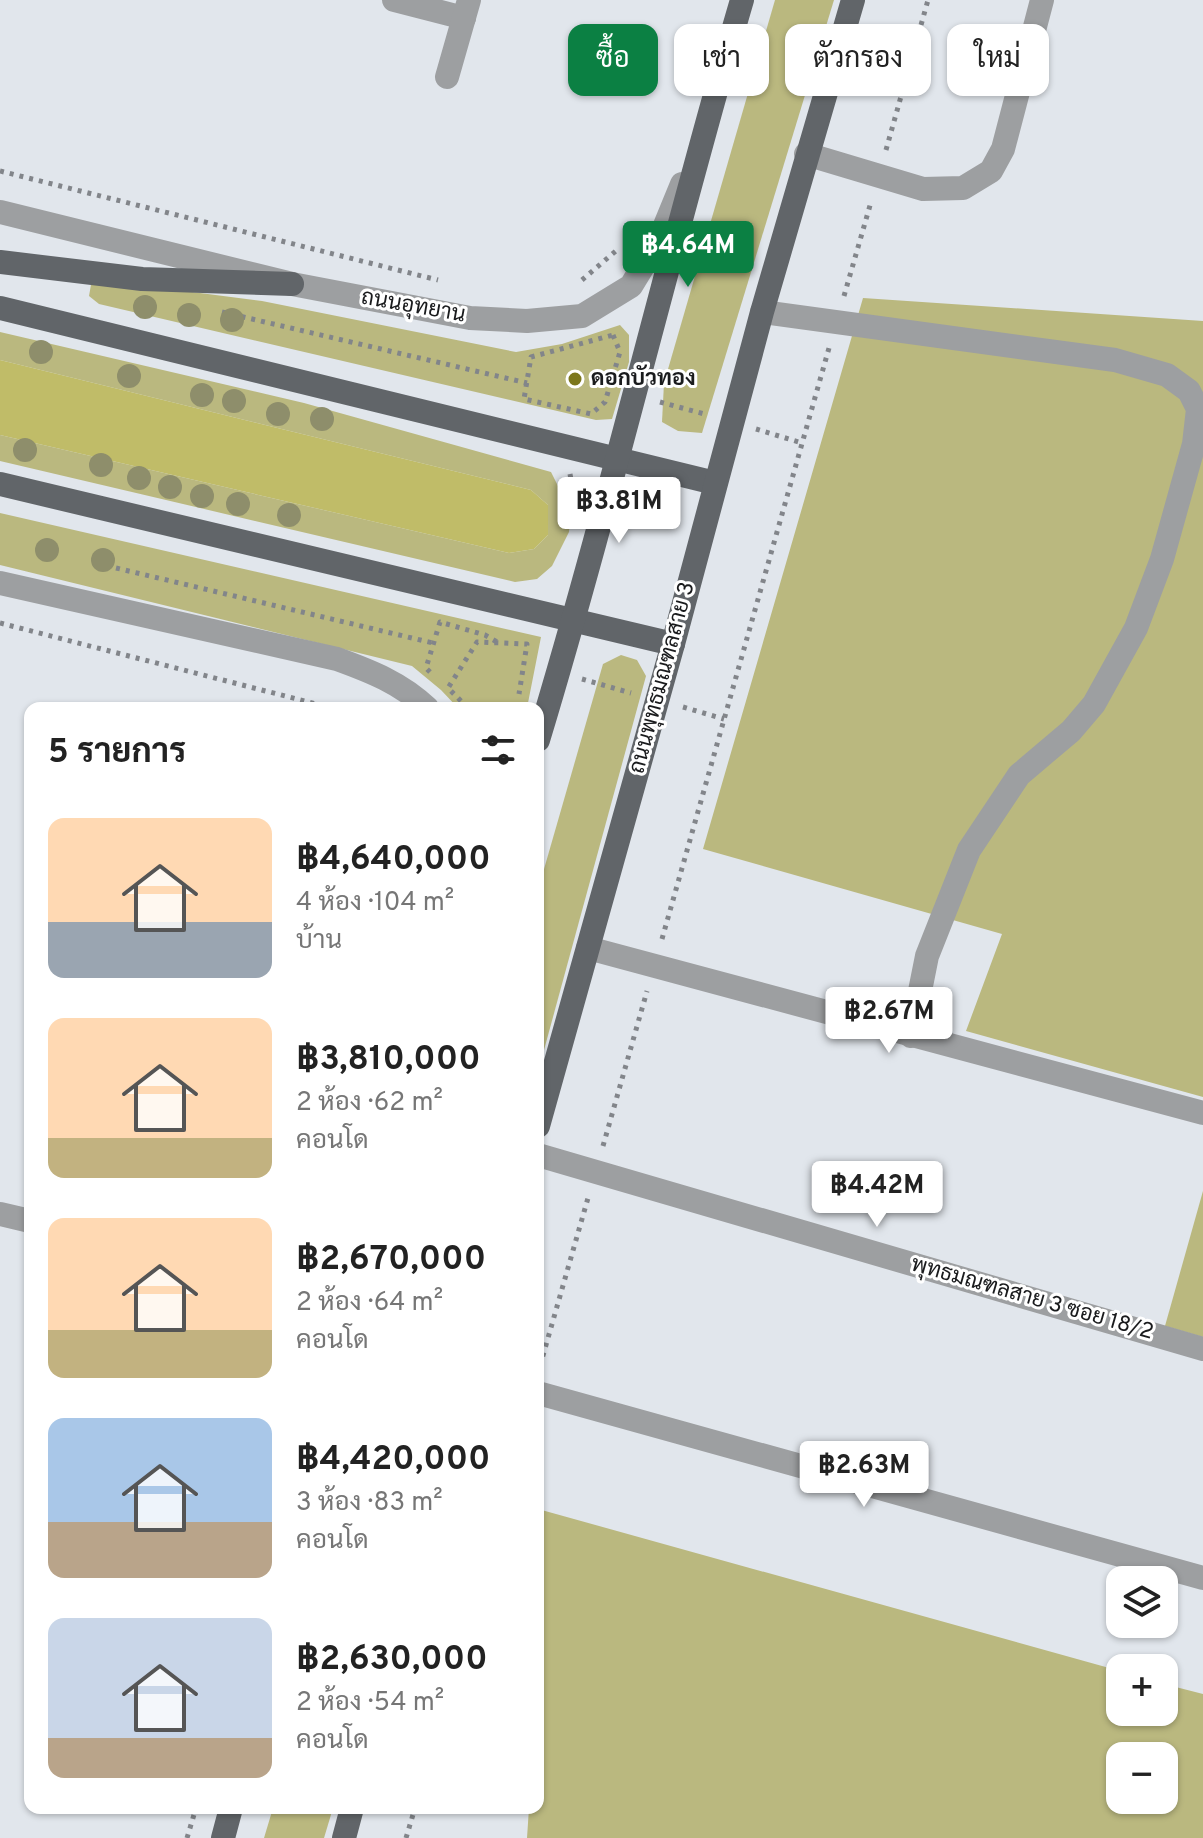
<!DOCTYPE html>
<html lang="th">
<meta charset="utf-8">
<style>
body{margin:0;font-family:Overpass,Sarabun,sans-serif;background:#f2f2f2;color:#222;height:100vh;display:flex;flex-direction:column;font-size:30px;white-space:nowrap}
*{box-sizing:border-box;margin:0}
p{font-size:26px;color:#767676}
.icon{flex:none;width:44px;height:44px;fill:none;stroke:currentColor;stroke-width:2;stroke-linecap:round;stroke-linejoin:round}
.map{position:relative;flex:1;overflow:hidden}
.details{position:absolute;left:24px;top:702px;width:520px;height:1112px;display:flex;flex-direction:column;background:#fff;border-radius:16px;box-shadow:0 2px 6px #0004}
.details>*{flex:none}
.top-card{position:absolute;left:568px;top:24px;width:514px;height:72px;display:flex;gap:16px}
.tools{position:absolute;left:1106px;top:1566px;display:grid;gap:16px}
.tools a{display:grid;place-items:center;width:72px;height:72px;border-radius:16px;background:#fff;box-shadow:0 2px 6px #0004;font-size:40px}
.price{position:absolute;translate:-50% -68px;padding:0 18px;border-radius:8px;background:#fff;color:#222;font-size:26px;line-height:52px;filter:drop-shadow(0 2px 4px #0008)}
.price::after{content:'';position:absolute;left:50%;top:48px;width:24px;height:18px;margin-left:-12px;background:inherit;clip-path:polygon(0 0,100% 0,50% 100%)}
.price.active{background:#0b8043;color:#fff}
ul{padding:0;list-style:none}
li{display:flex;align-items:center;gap:24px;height:200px;padding:0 24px}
li span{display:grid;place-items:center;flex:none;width:224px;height:160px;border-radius:16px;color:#555}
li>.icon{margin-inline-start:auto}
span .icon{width:96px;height:96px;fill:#fffc;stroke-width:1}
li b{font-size:34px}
h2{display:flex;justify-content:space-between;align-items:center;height:96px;padding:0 24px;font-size:34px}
.pill{padding:0 28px;border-radius:16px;background:#fff;box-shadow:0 2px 6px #0004;font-size:28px;line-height:72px}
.pill.active{background:#0b8043;color:#fff}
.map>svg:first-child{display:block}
</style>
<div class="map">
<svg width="1203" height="1838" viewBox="0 0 1203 1838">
<rect width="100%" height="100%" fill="#e1e6ec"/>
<g fill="#bab87f" fill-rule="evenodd">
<path d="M 775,0 L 834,0 L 702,433 L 678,431 L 662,422 L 664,383 Z"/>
<path d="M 92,279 L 262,301 L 516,352 L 562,344 L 620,325 L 629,335 L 629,362 L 612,419 L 596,420 L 99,304 L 89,296 Z"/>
<path d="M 863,298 L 1203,321 L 1203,1097 L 966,1031 L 1002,934 L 703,849 Z"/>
<path d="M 0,332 L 304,403 L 551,472 L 571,512 L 569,532 L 552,566 L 537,579 L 515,582 L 0,461 L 0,435 L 509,553 L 534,549 L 548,535 L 548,505 L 531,490 L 0,360 Z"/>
<path d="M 0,513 L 541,637 L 527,708 L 458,708 L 441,690 L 412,666 L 0,565 Z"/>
<path d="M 621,655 L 637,660 L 646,676 L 538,1072 L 538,890 L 603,664 Z"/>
<path d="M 1203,1191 L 1203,1337 L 1165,1326 Z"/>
<path d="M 538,1509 L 1120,1671 L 1120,1712 L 1164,1712 L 1164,1684 L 1203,1694 L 1203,1838 L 527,1838 L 529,1808 L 538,1808 ZM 1120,1756 L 1164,1756 L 1164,1800 L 1120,1800 Z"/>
<path d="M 273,1808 L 333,1808 L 324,1838 L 264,1838 Z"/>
</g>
<path fill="#c0bc68" d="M 0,360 L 531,490 L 548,505 L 548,535 L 534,549 L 509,553 L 0,435 Z"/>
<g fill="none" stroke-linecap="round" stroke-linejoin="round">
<g stroke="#82858a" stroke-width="5" stroke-dasharray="4 6" stroke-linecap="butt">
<path d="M 886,150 L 928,0"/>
<path d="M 0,171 L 438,280"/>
<path d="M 582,280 L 617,250"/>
<path d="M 844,296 L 871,202"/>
<path d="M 222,312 L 527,383"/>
<path d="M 613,335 L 620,352 L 605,402 L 591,414 L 524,399 L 531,357 Z"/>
<path d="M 660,402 L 708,415"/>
<path d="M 756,429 L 802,443"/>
<path d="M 570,474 L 575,503"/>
<path d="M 116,568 L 433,643"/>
<path d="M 0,623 L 332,708"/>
<path d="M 430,672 L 426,668 L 440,622 L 485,635 L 497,642"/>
<path d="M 582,679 L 631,693"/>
<path d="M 683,707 L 724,719"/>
<path d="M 468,708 L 448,688 L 477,642 L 527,644 L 519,694"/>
<path d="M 662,939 L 829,348"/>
<path d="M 603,1146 L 647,991"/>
<path d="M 540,1366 L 588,1198"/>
<path d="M 187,1838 L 196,1808"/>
<path d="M 406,1838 L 415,1808"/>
</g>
<g stroke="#9d9fa1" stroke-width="24">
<path d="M 394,0 L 464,18"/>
<path d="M 447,77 L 469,0"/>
<path d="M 806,154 L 923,189 L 963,188 L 991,171 L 1003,149 L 1042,0"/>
<path d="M 0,212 L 292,284 L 470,318 L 527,321 L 582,316 L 631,286 L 659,240 L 682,184"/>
<path d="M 762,312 L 1115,360 L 1167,375 L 1189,391 L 1198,409 L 1194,444 L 1162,559 L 1136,628 L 1094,704 L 1071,731 L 1019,775 L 969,850 L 927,956 L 911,1036"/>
<path d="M 0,583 L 337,659 C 370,671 401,683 427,708"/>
<path d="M 588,948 L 1203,1113"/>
<path d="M 538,1155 L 1203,1349"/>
<path d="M 0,1214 L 30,1221"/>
<path d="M 538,1393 L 1203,1578"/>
</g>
<g stroke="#616569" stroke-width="24">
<path d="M 0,262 L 142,279 L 292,284"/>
<path d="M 0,308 L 715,483"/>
<path d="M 0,484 L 673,644"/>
<path d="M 538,740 C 612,495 670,246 742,0"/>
<path d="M 538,1126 L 673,644 L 762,312 L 853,0"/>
<path d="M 223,1838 L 231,1808"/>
<path d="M 344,1838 L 352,1808"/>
</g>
</g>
<g fill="#8e8e6b">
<circle cx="145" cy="307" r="12"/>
<circle cx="189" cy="315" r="12"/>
<circle cx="232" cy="320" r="12"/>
<circle cx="41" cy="352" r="12"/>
<circle cx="129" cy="376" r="12"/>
<circle cx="202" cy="395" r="12"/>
<circle cx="234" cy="401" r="12"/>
<circle cx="278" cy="414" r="12"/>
<circle cx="322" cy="419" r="12"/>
<circle cx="25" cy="450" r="12"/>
<circle cx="101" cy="465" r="12"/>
<circle cx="139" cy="478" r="12"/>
<circle cx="170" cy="487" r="12"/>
<circle cx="202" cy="496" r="12"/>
<circle cx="238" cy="504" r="12"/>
<circle cx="289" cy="515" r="12"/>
<circle cx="47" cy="550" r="12"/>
<circle cx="103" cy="560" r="12"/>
</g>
<circle fill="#7c771d" stroke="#fff" stroke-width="3" cx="575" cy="379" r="8"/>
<g text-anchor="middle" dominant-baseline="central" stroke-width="6" stroke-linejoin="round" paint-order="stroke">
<g font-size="22" fill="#1a1b1d" stroke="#fff">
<text transform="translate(413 307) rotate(10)">ถนนอุทยาน</text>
<text transform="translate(663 678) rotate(-75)">ถนนพุทธมณฑลสาย 3</text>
<text transform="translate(1032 1299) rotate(16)">พุทธมณฑลสาย 3 ซอย 18/2</text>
</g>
<g font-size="22" font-weight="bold" fill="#1a1b1d" stroke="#fff" text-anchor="start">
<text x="591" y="379">ดอกบัวทอง</text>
</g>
</g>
</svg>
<div class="tools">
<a><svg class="icon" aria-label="layers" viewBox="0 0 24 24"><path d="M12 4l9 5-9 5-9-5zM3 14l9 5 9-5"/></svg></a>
<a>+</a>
<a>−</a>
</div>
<b class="price active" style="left:688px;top:289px">฿4.64M</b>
<b class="price" style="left:619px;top:545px">฿3.81M</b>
<b class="price" style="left:889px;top:1055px">฿2.67M</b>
<b class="price" style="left:877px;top:1229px">฿4.42M</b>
<b class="price" style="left:864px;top:1509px">฿2.63M</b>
<div class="top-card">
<a class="pill active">ซื้อ</a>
<a class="pill">เช่า</a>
<a class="pill">ตัวกรอง</a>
<a class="pill">ใหม่</a>
</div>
<section class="details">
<h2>5 รายการ<svg class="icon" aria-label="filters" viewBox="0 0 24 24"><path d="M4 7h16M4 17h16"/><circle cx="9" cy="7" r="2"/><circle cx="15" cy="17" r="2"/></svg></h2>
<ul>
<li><span style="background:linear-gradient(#ffd9b3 65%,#9aa5b1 0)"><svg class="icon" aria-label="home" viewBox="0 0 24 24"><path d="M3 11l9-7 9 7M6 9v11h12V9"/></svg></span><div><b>฿4,640,000</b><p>4 ห้อง · 104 m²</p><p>บ้าน</p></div></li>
<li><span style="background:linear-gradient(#ffd9b3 75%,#c2b280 0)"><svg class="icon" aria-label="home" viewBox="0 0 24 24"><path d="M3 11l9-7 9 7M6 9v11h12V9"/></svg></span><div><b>฿3,810,000</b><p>2 ห้อง · 62 m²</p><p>คอนโด</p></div></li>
<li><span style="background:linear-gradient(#ffd9b3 70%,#c2b280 0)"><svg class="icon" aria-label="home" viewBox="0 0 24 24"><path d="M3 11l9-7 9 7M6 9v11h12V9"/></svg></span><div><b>฿2,670,000</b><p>2 ห้อง · 64 m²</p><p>คอนโด</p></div></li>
<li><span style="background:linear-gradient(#a9c7e8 65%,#b9a48a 0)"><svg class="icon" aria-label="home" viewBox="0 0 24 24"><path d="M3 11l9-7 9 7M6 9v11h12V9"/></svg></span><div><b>฿4,420,000</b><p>3 ห้อง · 83 m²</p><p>คอนโด</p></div></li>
<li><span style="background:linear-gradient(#c9d6e8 75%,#b9a48a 0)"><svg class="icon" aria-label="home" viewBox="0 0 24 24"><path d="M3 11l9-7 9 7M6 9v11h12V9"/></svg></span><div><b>฿2,630,000</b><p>2 ห้อง · 54 m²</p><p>คอนโด</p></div></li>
</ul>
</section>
</div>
